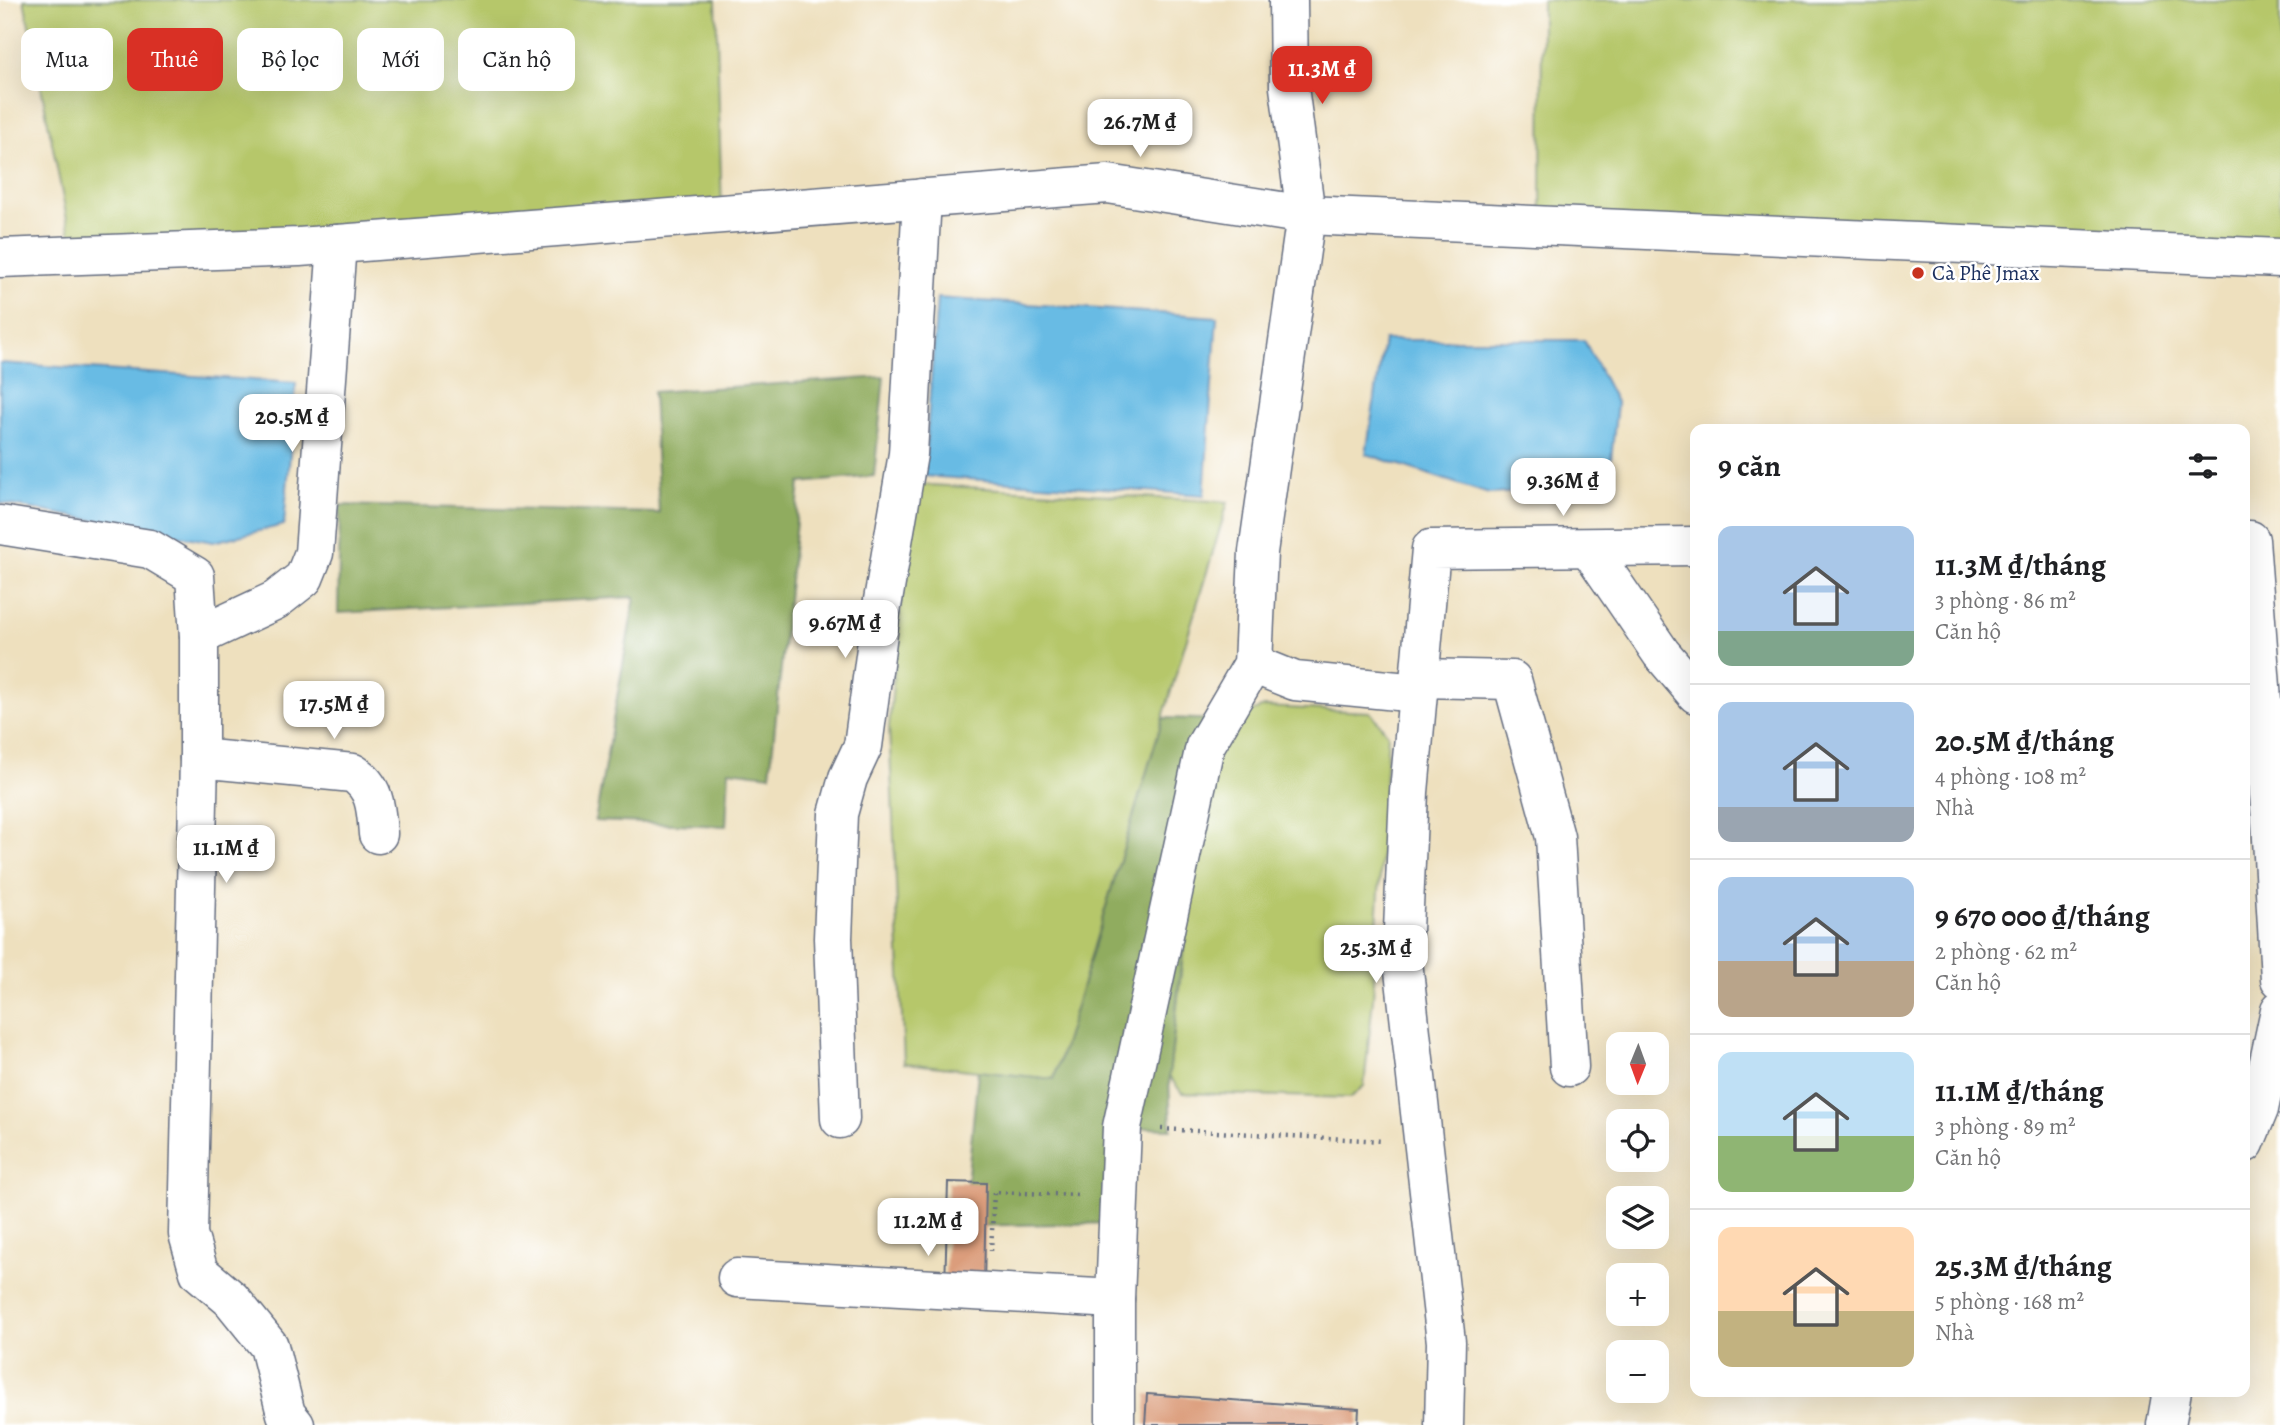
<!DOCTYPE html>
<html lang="vi">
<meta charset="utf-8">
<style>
body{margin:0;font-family:Alegreya,serif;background:#f2f2f2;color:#202124;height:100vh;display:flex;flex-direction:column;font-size:26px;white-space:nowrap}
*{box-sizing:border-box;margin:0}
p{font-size:23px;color:#757577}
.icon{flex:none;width:38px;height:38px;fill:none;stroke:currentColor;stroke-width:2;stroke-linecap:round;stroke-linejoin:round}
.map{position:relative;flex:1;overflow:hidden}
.drawer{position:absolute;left:1690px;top:424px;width:560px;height:973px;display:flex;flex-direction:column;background:#fff;border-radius:14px;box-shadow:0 7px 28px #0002}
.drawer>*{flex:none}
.hud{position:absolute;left:21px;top:28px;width:665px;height:63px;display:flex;gap:14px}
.needle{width:46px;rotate:181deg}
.buttons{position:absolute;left:1606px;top:1032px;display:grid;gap:14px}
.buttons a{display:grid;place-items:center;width:63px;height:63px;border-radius:14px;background:#fff;box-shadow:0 7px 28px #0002;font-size:35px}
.price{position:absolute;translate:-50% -60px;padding:0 16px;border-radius:14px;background:#fff;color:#222;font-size:23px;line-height:46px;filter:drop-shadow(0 2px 4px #0008)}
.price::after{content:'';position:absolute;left:50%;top:42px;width:21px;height:16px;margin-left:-10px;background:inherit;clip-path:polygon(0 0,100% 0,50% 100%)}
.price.current{background:#d93025;color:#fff}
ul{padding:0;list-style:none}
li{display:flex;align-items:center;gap:21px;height:175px;padding:0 28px}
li+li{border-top:2px solid #e0e0e0}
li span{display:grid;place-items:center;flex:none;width:196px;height:140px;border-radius:14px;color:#555}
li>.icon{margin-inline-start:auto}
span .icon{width:84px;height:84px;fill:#fffc;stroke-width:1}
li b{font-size:30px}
h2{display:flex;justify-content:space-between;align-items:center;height:84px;padding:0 28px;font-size:30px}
.tag{padding:0 24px;border-radius:14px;background:#fff;box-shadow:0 7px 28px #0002;font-size:24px;line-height:63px}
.tag.current{background:#d93025;color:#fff}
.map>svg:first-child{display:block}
</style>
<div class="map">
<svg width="2280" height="1425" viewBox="0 0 2280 1425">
<rect width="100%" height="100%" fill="#fff"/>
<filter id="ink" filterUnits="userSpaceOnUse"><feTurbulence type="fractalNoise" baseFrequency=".0143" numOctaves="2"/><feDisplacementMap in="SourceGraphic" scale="14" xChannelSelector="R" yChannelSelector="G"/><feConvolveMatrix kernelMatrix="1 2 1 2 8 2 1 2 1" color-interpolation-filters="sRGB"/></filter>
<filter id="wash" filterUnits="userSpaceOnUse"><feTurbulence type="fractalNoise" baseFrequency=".00686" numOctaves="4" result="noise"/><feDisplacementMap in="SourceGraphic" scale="28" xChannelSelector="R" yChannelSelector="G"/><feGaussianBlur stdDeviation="1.57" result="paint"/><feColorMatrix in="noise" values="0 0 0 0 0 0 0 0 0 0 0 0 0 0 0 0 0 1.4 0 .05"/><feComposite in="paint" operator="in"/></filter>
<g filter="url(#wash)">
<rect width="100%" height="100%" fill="#eee0be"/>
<g fill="#b6c76b" stroke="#687b64" stroke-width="2">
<path d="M 24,0 L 716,0 L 722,214 L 74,255 Z"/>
<path d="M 1542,0 L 2280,0 L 2280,258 L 1541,226 Z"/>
<path d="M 912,484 L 1228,502 L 1054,1079 L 904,1063 L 889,727 Z"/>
<path d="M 1264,707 L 1370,712 L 1388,734 L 1373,999 L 1364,1086 L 1350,1098 L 1182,1093 L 1169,1076 L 1206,757 L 1229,720 Z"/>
</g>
<g fill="#90ac5f" stroke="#566e5e" stroke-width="2">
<path d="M 884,377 L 874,476 L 800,483 L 770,775 L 729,770 L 726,826 L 595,821 L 635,597 L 338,613 L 340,505 L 659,513 L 653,392 Z"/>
<path d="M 1163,718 L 1229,720 L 1205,746 L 1169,1076 L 1171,1129 L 1122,1127 L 1118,1223 L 963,1226 L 978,1071 L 1054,1079 Z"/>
</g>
<g fill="#68bbe4" stroke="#4275a1" stroke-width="2">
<path d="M 937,298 L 1217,317 L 1204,495 L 924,476 Z"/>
<path d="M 1384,340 L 1584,340 L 1617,404 L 1608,487 L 1489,494 L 1366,454 Z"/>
<path d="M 0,363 L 296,383 L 284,525 L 213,542 L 0,503 Z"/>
</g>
<g id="blocks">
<g fill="#db9d7c">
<path d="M 948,1182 L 986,1183 L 984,1287 L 945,1287 Z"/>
<path d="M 1147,1394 L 1359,1409 L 1358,1425 L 1145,1425 Z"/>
</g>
</g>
</g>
<g filter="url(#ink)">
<use href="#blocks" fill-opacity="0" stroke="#656d80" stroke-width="2"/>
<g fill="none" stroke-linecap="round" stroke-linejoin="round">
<g stroke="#656d80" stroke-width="41">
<g id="minor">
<path d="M 0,258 L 299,247 L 1108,184 L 1306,215 L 2280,258"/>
<path d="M 0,525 L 150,549 L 195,576 L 199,636 L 199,758 L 188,1234 L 199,1272 L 231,1299 L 269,1346 L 286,1414 L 295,1425"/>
<path d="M 2250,540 L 2271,821 L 2280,979"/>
<path d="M 1589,548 L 1661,653 L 1696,694"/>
<path d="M 199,636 L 276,600 L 304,578 L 314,553 L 337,244"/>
<path d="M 1253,664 L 1295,681 L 1418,693"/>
<path d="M 1419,678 L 1512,680 L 1555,837 L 1569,1067"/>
<path d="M 199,758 L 353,773 C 376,788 376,809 378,834"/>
<path d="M 840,1119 L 833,938 L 838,814 L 848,778 L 863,746 L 880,618 L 908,454 L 922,198"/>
<path d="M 2245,1143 L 2259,1109 L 2280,1010"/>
<path d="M 737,1278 L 1115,1299"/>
<path d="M 1115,1425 L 1115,1299 L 1122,1127 L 1205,746 L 1253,664 L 1258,552 L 1306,215 L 1289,87 L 1288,0"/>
<path d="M 1444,1425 L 1446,1342 L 1402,953 L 1409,792 L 1431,549 L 1696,546"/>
<path d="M 2166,1425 L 2172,1391"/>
</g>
</g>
<g stroke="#656d80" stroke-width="4.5" stroke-dasharray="2 5" stroke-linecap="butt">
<path d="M 1161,1129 L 1383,1141"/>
<path d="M 991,1251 L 994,1192 L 1079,1195"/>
</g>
<use href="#minor" stroke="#fff" stroke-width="38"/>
</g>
</g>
<circle fill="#c8321e" stroke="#fff" stroke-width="2.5" cx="1918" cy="273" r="7"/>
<g text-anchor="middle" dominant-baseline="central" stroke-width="5" stroke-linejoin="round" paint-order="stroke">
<g font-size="21" fill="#1b2f5e" stroke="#fff" text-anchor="start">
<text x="1932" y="273">Cà Phê Jmax</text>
</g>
</g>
</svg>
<div class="buttons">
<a><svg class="needle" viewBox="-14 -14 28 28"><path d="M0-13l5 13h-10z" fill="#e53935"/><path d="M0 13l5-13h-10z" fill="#757577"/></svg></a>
<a><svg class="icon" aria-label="locate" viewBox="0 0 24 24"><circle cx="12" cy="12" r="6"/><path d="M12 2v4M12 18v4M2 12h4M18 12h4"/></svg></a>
<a><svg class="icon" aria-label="layers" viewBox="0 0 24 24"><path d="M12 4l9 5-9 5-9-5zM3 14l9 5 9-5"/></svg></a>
<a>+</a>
<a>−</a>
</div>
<b class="price current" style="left:1322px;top:106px">11.3M ₫</b>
<b class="price" style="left:1140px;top:159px">26.7M ₫</b>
<b class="price" style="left:292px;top:454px">20.5M ₫</b>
<b class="price" style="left:1563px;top:518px">9.36M ₫</b>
<b class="price" style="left:845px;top:660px">9.67M ₫</b>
<b class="price" style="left:334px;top:741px">17.5M ₫</b>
<b class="price" style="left:226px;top:885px">11.1M ₫</b>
<b class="price" style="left:1376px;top:985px">25.3M ₫</b>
<b class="price" style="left:928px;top:1258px">11.2M ₫</b>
<div class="hud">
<a class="tag">Mua</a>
<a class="tag current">Thuê</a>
<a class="tag">Bộ lọc</a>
<a class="tag">Mới</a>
<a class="tag">Căn hộ</a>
</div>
<section class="drawer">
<h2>9 căn<svg class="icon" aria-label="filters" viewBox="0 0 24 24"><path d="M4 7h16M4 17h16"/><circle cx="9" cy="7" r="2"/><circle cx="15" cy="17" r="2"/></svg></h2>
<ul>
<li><span style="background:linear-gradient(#a9c7e8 75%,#7fa58c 0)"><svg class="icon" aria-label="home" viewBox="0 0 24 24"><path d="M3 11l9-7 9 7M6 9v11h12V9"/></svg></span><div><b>11.3M ₫/tháng</b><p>3 phòng · 86 m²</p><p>Căn hộ</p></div></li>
<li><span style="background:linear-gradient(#a9c7e8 75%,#9aa5b1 0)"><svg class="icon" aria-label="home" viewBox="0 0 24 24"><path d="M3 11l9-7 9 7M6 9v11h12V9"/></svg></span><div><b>20.5M ₫/tháng</b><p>4 phòng · 108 m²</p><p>Nhà</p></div></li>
<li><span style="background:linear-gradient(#a9c7e8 60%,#b9a48a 0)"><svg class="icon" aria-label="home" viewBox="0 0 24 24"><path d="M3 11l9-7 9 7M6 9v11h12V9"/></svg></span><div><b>9 670 000 ₫/tháng</b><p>2 phòng · 62 m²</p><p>Căn hộ</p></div></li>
<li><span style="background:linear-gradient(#bfe0f5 60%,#8fb573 0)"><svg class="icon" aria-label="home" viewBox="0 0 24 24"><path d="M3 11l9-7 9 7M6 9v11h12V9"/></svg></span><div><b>11.1M ₫/tháng</b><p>3 phòng · 89 m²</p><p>Căn hộ</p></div></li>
<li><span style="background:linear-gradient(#ffd9b3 60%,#c2b280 0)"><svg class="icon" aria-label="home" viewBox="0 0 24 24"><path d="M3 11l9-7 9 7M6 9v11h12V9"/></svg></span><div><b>25.3M ₫/tháng</b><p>5 phòng · 168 m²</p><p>Nhà</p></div></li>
</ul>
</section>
</div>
